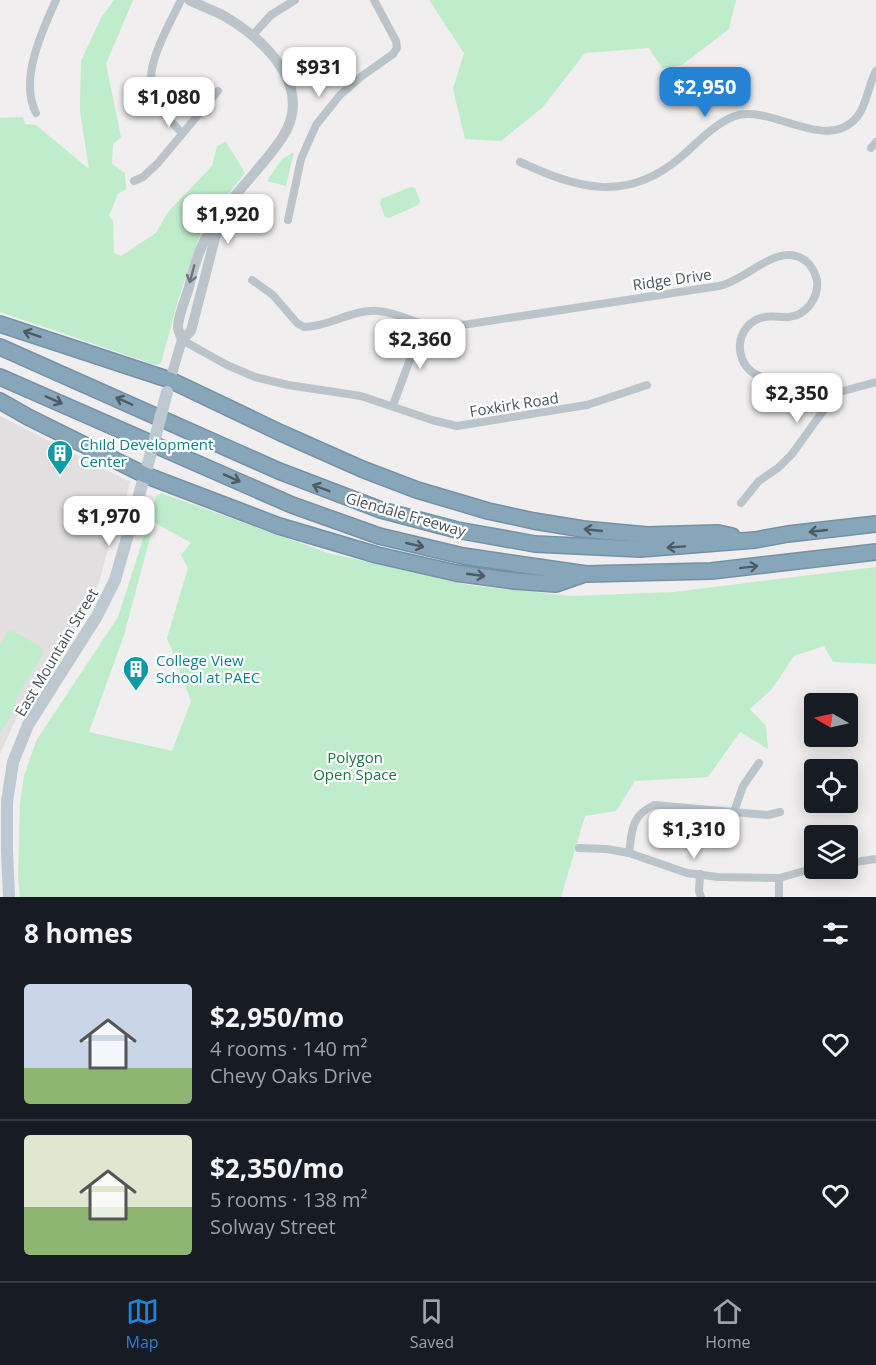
<!DOCTYPE html>
<meta charset="utf-8">
<style>
body{margin:0;font-family:"Open Sans",sans-serif;background:#242831;color:#f1f3f6;height:100vh;display:flex;flex-direction:column;font-size:22px;white-space:nowrap}
*{box-sizing:border-box;margin:0}
p{font-size:20px;color:#9ea1a6}
.icon{flex:none;width:33px;height:33px;fill:none;stroke:currentColor;stroke-width:2;stroke-linecap:round;stroke-linejoin:round}
.map{position:relative;height:897px;overflow:hidden}
.sheet{display:flex;flex-direction:column;background:#171b24;flex:1}
.sheet>*{flex:none}
.needle{width:39px;rotate:279deg}
.tools{position:absolute;left:804px;top:693px;display:grid;gap:12px}
.tools a{display:grid;place-items:center;width:54px;height:54px;border-radius:6px;background:#171b24;box-shadow:0 3px 15px #0003;font-size:30px}
.price{position:absolute;translate:-50% -51px;padding:0 14px;border-radius:12px;background:#fff;color:#222;font-size:20px;line-height:39px;filter:drop-shadow(0 2px 3px #0008)}
.price::after{content:'';position:absolute;left:50%;top:36px;width:18px;height:14px;margin-left:-9px;background:inherit;clip-path:polygon(0 0,100% 0,50% 100%)}
.price.selected{background:#2483d5;color:#fff}
ul{padding:0;list-style:none}
li{display:flex;align-items:center;gap:18px;height:150px;padding:0 24px}
li+li{border-top:2px solid #363941}
li span{display:grid;place-items:center;flex:none;width:168px;height:120px;border-radius:6px;color:#555}
li>.icon{margin-inline-start:auto}
span .icon{width:72px;height:72px;fill:#fffc;stroke-width:1}
li b{font-size:26px}
h2{display:flex;justify-content:space-between;align-items:center;height:72px;padding:0 24px;font-size:26px}
.dock{display:flex;justify-content:space-around;align-items:center;height:84px;border-top:2px solid #363941;background:#171b24;font-size:16px;color:#9ea1a6}
.dock a{display:grid;justify-items:center;gap:3px}
.dock .selected{color:#2483d5}
.map>svg:first-child{display:block}
</style>
<div class="map">
<svg width="876" height="897" viewBox="0 0 876 897">
<rect width="100%" height="100%" fill="#f0eeee"/>
<path fill="#e1dfdf" d="M 0,416 L 130,482 L 123,508 L 115,525 L 98,585 L 75,627 L 20,710 L 0,754 Z"/>
<g fill="#bfeccb">
<path d="M 114,0 L 133,0 L 106,64 L 121,137 L 113,144 L 112,164 L 125,173 L 126,189 L 118,194 L 109,216 L 113,221 L 114,253 L 121,256 L 156,233 L 168,212 L 212,166 L 217,146 L 226,142 L 245,173 L 204,224 L 179,297 L 161,363 L 156,365 L 0,312 L 0,118 L 23,117 L 25,124 L 36,125 L 89,169 L 80,111 L 81,61 L 101,18 Z"/>
<path d="M 429,0 L 736,0 L 729,29 L 682,65 L 662,68 L 649,48 L 585,53 L 542,108 L 501,141 L 465,139 L 453,89 L 464,53 Z"/>
<path d="M 294,152 L 286,186 L 267,181 L 282,159 Z"/>
<path d="M 411,187 L 415,188 L 420,201 L 418,205 L 389,218 L 385,217 L 380,204 L 381,199 Z"/>
<path d="M 161,493 L 328,553 L 469,585 L 572,596 L 674,592 L 876,567 L 876,664 L 833,662 L 824,646 L 794,656 L 772,689 L 750,709 L 766,726 L 768,749 L 740,732 L 708,777 L 635,781 L 616,811 L 585,816 L 561,897 L 20,897 L 18,876 L 20,803 L 24,776 L 36,741 L 118,617 L 144,536 L 151,534 L 124,635 L 89,732 L 172,751 L 191,701 L 167,638 L 188,568 L 181,555 L 191,543 L 150,520 L 156,496 Z"/>
<path d="M 13,631 L 42,648 L 43,653 L 15,700 L 17,706 L 0,733 L 0,645 L 8,632 Z"/>
</g>
<g fill="none" stroke-linecap="round" stroke-linejoin="round">
<g stroke="#7491a6" stroke-width="18">
<g id="motorway">
<path d="M 0,324 L 170,380 L 281,433 L 362,469 L 417,490 L 488,511 L 534,521 L 583,529 L 647,535 L 718,533 L 732,536"/>
<path d="M 0,347 L 279,471 L 381,510 L 457,530 L 535,544 L 640,549 L 755,540 L 788,534 L 876,524"/>
<path d="M 0,377 L 292,505 L 379,536 L 463,556 L 586,574 L 711,571 L 876,552"/>
<path d="M 0,401 L 28,417 L 145,475 L 279,526 L 377,555 L 456,573 L 514,581 L 556,584 L 582,575"/>
</g>
</g>
<g stroke="#bac4ca" stroke-width="8">
<path d="M 181,0 C 167,30 138,74 157,105 C 163,115 174,124 182,133"/>
<path d="M 252,36 L 271,15 L 295,0"/>
<path d="M 36,113 C 19,80 42,31 56,0"/>
<path d="M 871,148 L 876,142"/>
<path d="M 520,162 C 579,189 627,203 681,157 C 698,142 714,124 735,116 C 773,104 826,154 857,117 C 867,105 868,85 876,71"/>
<path d="M 134,181 L 143,177 L 158,163 L 218,91"/>
<path d="M 288,220 L 301,159 L 316,125 L 340,95 L 362,76 L 393,54 L 397,48 L 396,41 L 374,0"/>
<path d="M 252,280 L 273,295 L 297,323 L 304,327 C 329,327 352,309 378,311 C 401,312 420,328 443,328 L 719,286 C 748,280 778,240 806,261 C 812,266 815,273 817,280 C 819,297 807,315 789,317 C 779,318 768,314 758,319 C 748,323 741,333 740,344 C 739,354 743,365 752,372 C 766,383 816,388 836,393"/>
<path d="M 182,340 L 227,365 L 255,377 L 288,385 L 361,396 L 432,420 L 457,426 L 587,405 L 647,385"/>
<path d="M 393,405 L 423,325"/>
<path d="M 741,503 L 759,481 L 778,468 L 792,454 L 836,393 L 876,382"/>
<path d="M 734,812 L 743,786 L 759,763"/>
<path d="M 579,848 L 607,849 L 629,853 L 687,873 L 718,877 L 779,878 L 815,868"/>
<path d="M 629,853 C 632,830 631,816 654,805 L 768,815 L 780,812"/>
<path d="M 848,863 L 876,859"/>
<path d="M 700,874 L 699,891 L 701,897"/>
<path d="M 779,878 L 779,897"/>
</g>
<g stroke="#bac4ca" stroke-width="10">
<path d="M 182,340 C 181,336 178,331 178,327 C 178,315 186,299 189,287 C 193,270 198,252 207,236 C 227,199 259,172 282,138 C 315,88 266,41 226,17 C 214,10 201,6 189,0"/>
<path d="M 170,380 L 182,340 L 191,331 L 215,238 L 221,222"/>
</g>
<path stroke="#bdc8d1" stroke-width="12" d="M 9,897 L 7,851 L 7,802 L 13,762 L 28,725 L 97,616 L 115,580 L 153,446"/>
<use href="#motorway" stroke="#88a6ba" stroke-width="15"/>
<path stroke="#bdc8d1" stroke-width="12" d="M 153,446 L 167,392"/>
</g>
<defs><path id="oneway-shaft" d="M-6 0H5M1.5-3L5.5 0L1.5 3" fill="none" stroke-width="1.6" stroke-linecap="round" stroke-linejoin="round" transform="scale(1.5)"/></defs>
<use stroke="#6a757c" href="#oneway-shaft" transform="translate(192 274) rotate(105)"/>
<g stroke="#4e5b64">
<use href="#oneway-shaft" transform="translate(32 334) rotate(-162)"/>
<use href="#oneway-shaft" transform="translate(54 400) rotate(24)"/>
<use href="#oneway-shaft" transform="translate(124 401) rotate(-156)"/>
<use href="#oneway-shaft" transform="translate(232 478) rotate(24)"/>
<use href="#oneway-shaft" transform="translate(321 488) rotate(-159)"/>
<use href="#oneway-shaft" transform="translate(593 530) rotate(-174)"/>
<use href="#oneway-shaft" transform="translate(818 531) rotate(174)"/>
<use href="#oneway-shaft" transform="translate(415 545) rotate(13)"/>
<use href="#oneway-shaft" transform="translate(676 547) rotate(176)"/>
<use href="#oneway-shaft" transform="translate(749 567) rotate(-7)"/>
<use href="#oneway-shaft" transform="translate(476 575) rotate(8)"/>
</g>
<defs>
<g id="building-pin" transform="scale(1.35)"><path d="M0 17L-7.5 6A9.5 9.5 0 1 1 7.5 6Z" fill="#0f9aa8" stroke="#fff"/><path d="M-4-6H4V6H1V3H-1V6H-4ZM-2.5-4.3h1.7v1.8h-1.7ZM.8-4.3h1.7v1.8H.8ZM-2.5-1h1.7V.8h-1.7ZM.8-1h1.7V.8H.8Z" fill="#fff"/></g>
</defs>
<g fill-rule="evenodd">
<use href="#building-pin" x="60" y="453"/>
<use href="#building-pin" x="136" y="669"/>
</g>
<g text-anchor="middle" dominant-baseline="central" stroke-width="4.5" stroke-linejoin="round" paint-order="stroke">
<g font-size="15" fill="#47535a" stroke="#fff">
<text transform="translate(672 279) rotate(-8)">Ridge Drive</text>
<text transform="translate(514 404) rotate(-9)">Foxkirk Road</text>
<text transform="translate(406 514) rotate(16)">Glendale Freeway</text>
<text transform="translate(56 652) rotate(-59)">East Mountain Street</text>
</g>
<g font-size="15" fill="#0d838f" stroke="#fff" text-anchor="start">
<text x="80" y="444">Child Development<tspan x="80" dy="17">Center</tspan></text>
<text x="156" y="660">College View<tspan x="156" dy="17">School at PAEC</tspan></text>
</g>
<g font-size="15" fill="#1c7740" stroke="#fff">
<text x="355" y="757">Polygon<tspan x="355" dy="17">Open Space</tspan></text>
</g>
</g>
</svg>
<div class="tools">
<a><svg class="needle" viewBox="-14 -14 28 28"><path d="M0-13l5 13h-10z" fill="#e53935"/><path d="M0 13l5-13h-10z" fill="#9ea1a6"/></svg></a>
<a><svg class="icon" aria-label="locate" viewBox="0 0 24 24"><circle cx="12" cy="12" r="6"/><path d="M12 2v4M12 18v4M2 12h4M18 12h4"/></svg></a>
<a><svg class="icon" aria-label="layers" viewBox="0 0 24 24"><path d="M12 4l9 5-9 5-9-5zM3 14l9 5 9-5"/></svg></a>
</div>
<b class="price" style="left:319px;top:98px">$931</b>
<b class="price selected" style="left:705px;top:118px">$2,950</b>
<b class="price" style="left:169px;top:128px">$1,080</b>
<b class="price" style="left:228px;top:245px">$1,920</b>
<b class="price" style="left:420px;top:370px">$2,360</b>
<b class="price" style="left:797px;top:424px">$2,350</b>
<b class="price" style="left:109px;top:547px">$1,970</b>
<b class="price" style="left:694px;top:860px">$1,310</b>
</div>
<section class="sheet">
<h2>8 homes<svg class="icon" aria-label="filters" viewBox="0 0 24 24"><path d="M4 7h16M4 17h16"/><circle cx="9" cy="7" r="2"/><circle cx="15" cy="17" r="2"/></svg></h2>
<ul>
<li><span style="background:linear-gradient(#c9d6e8 70%,#8fb573 0)"><svg class="icon" aria-label="home" viewBox="0 0 24 24"><path d="M3 11l9-7 9 7M6 9v11h12V9"/></svg></span><div><b>$2,950/mo</b><p>4 rooms · 140 m²</p><p>Chevy Oaks Drive</p></div><svg class="icon" aria-label="heart" viewBox="0 0 24 24"><path d="M12 20l-8-8c-3-5 5-10 8-4 3-6 11-1 8 4z"/></svg></li>
<li><span style="background:linear-gradient(#dfe7d0 60%,#8fb573 0)"><svg class="icon" aria-label="home" viewBox="0 0 24 24"><path d="M3 11l9-7 9 7M6 9v11h12V9"/></svg></span><div><b>$2,350/mo</b><p>5 rooms · 138 m²</p><p>Solway Street</p></div><svg class="icon" aria-label="heart" viewBox="0 0 24 24"><path d="M12 20l-8-8c-3-5 5-10 8-4 3-6 11-1 8 4z"/></svg></li>
</ul>
</section>
<nav class="dock">
<a class="selected"><svg class="icon" aria-label="map" viewBox="0 0 24 24"><path d="M3 6l6-2 6 2 6-2v14l-6 2-6-2-6 2zM9 4v14M15 6v14"/></svg>Map</a>
<a><svg class="icon" aria-label="saved" viewBox="0 0 24 24"><path d="M7 4h10v16l-5-4-5 4z"/></svg>Saved</a>
<a><svg class="icon" aria-label="home" viewBox="0 0 24 24"><path d="M3 11l9-7 9 7M6 9v11h12V9"/></svg>Home</a>
</nav>
